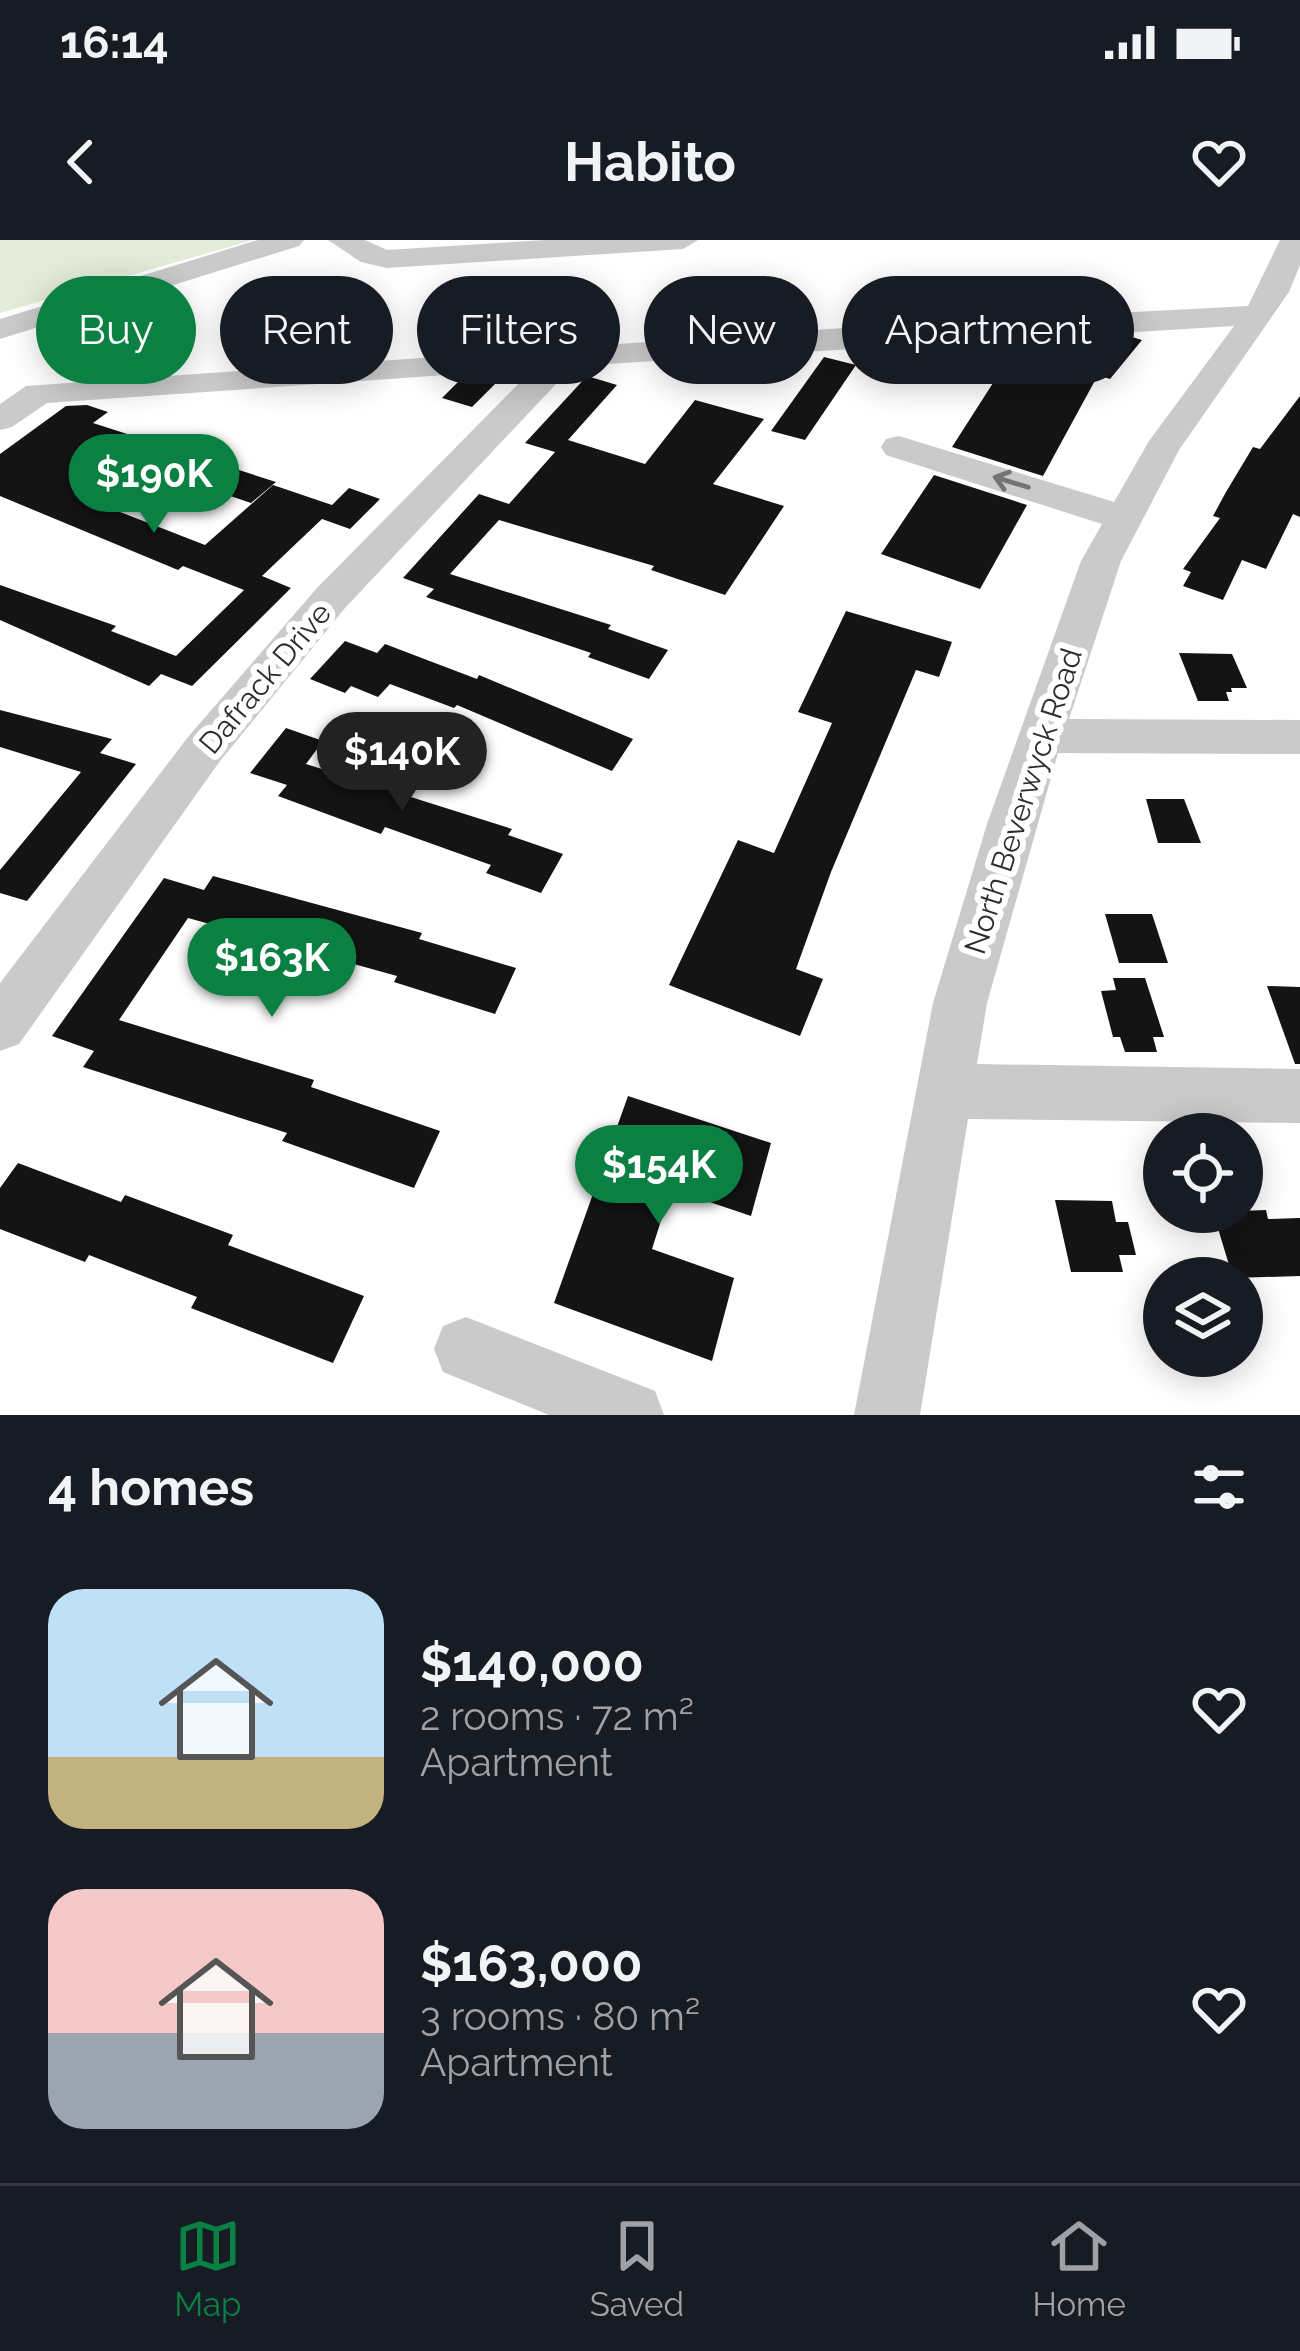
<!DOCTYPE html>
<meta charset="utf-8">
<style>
body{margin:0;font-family:Raleway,sans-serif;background:#242831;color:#f1f3f6;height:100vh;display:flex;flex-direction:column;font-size:45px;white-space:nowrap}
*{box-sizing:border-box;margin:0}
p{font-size:39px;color:#9ea1a6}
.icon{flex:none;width:66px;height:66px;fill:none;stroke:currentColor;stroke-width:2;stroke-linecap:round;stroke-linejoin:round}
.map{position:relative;height:1175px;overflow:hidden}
.side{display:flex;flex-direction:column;background:#171b24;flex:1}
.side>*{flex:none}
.hud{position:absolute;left:36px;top:36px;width:1230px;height:108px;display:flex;gap:24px}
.fabs{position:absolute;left:1143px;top:873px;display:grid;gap:24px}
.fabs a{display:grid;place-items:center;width:120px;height:120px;border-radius:50%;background:#171b24;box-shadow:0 6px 30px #0003;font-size:60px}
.price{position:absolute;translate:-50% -102px;padding:0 27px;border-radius:42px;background:#0b8043;color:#fff;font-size:39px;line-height:78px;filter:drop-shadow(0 3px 6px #0008)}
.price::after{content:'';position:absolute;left:50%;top:72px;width:36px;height:27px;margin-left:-18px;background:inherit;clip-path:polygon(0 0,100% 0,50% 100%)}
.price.active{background:#222;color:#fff}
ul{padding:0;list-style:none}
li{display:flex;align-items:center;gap:36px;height:300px;padding:0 48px}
li span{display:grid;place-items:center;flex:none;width:336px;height:240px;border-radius:36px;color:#555}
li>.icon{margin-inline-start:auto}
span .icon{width:144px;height:144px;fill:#fffc;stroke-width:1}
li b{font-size:51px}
h2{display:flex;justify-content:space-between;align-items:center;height:144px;padding:0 48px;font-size:51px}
.chip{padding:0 42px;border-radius:54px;background:#171b24;box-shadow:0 6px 30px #0003;font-size:42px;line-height:108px}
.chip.active{background:#0b8043;color:#fff}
.status{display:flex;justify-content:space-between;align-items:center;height:84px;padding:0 60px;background:#171b24;direction:ltr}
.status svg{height:33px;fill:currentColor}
header{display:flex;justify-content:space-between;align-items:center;height:156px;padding:0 48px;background:#171b24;font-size:54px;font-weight:700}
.tab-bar{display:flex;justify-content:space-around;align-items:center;height:168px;border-top:3px solid #363941;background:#171b24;font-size:33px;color:#9ea1a6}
.tab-bar a{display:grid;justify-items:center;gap:6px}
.tab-bar .active{color:#0b8043}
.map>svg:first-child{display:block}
</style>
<div class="status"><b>16:14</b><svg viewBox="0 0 49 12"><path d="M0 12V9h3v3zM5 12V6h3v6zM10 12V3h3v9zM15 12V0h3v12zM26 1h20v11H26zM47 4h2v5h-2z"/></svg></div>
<header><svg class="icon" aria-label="back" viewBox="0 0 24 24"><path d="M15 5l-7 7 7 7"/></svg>Habito<svg class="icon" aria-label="heart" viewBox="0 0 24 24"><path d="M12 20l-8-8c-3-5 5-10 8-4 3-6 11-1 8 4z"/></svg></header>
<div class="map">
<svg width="1300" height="1175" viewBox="0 0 1300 1175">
<rect width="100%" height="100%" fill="#fff"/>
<path fill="#e4ebd9" d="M 0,0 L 253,0 L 0,73 Z"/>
<g fill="#141414">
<path d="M 1132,97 L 1142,100 L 1110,139 L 1098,135 L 1043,236 L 952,207 L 1018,104 L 1084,119 L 1102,98 Z"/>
<path d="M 824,117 L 856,125 L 805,200 L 771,191 Z"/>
<path d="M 587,136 L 617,145 L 568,200 L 645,224 L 695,160 L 764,179 L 713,244 L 784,266 L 725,355 L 651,330 L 654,326 L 499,280 L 450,334 L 611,385 L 608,389 L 668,410 L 649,439 L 588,417 L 591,413 L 426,357 L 434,349 L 403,338 L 479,254 L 509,264 L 555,212 L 525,203 Z"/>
<path d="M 462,138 L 473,138 L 495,144 L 472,167 L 442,158 Z"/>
<path d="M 1300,156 L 1300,277 L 1293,274 L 1266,329 L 1242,320 L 1223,360 L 1183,346 L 1191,332 L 1183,329 L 1220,278 L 1213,276 L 1226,252 L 1253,207 L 1260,209 Z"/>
<path d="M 87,165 L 108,172 L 93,183 L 276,242 L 251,263 L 163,233 L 115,270 L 205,305 L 273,245 L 332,265 L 349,248 L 380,259 L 350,289 L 322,279 L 262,336 L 291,348 L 192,446 L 161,434 L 149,446 L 0,380 L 0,345 L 116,386 L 111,391 L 176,416 L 244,350 L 183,326 L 178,330 L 0,256 L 0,214 L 66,166 Z"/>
<path d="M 934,235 L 1027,265 L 980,349 L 881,314 Z"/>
<path d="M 846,371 L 952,402 L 939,437 L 916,430 L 831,632 L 796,729 L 823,739 L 800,796 L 669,745 L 738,600 L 774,613 L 832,483 L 798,472 Z"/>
<path d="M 345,401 L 377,413 L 385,404 L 477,439 L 479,435 L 633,499 L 612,531 L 457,465 L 454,468 L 390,444 L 378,457 L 351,446 L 345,453 L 310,439 Z"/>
<path d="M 1179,413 L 1232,414 L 1247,448 L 1231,448 L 1232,452 L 1226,452 L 1229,461 L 1198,461 Z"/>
<path d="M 0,470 L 112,499 L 100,513 L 136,524 L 27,661 L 0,653 L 0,630 L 81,532 L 0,507 Z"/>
<path d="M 286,488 L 323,501 L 306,524 L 512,589 L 508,595 L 563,614 L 541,653 L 486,633 L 491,625 L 385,587 L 381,594 L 278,556 L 287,545 L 250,533 Z"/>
<path d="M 1146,559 L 1184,559 L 1201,603 L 1158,603 Z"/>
<path d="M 213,636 L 422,693 L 419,699 L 516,728 L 495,774 L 394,742 L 397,736 L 188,678 L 119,780 L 314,840 L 311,847 L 440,891 L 414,948 L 282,901 L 287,893 L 83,827 L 94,811 L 52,796 L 164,638 L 204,650 Z"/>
<path d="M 1105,674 L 1152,674 L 1168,723 L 1119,723 Z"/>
<path d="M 1113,738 L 1145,738 L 1164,797 L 1153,797 L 1157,812 L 1125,812 L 1120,797 L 1113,797 L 1101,751 L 1116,750 Z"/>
<path d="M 1267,746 L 1300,747 L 1300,824 L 1295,824 Z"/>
<path d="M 628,856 L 771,903 L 751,976 L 671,949 L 652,1009 L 734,1038 L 712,1121 L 554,1063 Z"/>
<path d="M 18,923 L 121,962 L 125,955 L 233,995 L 228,1005 L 364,1056 L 333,1123 L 191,1068 L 197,1057 L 89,1015 L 85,1022 L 0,989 L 0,948 Z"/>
<path d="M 1055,960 L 1112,961 L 1116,982 L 1128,982 L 1136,1015 L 1119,1015 L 1123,1032 L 1071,1032 Z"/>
<path d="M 1266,970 L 1268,979 L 1300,978 L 1300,1036 L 1233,1038 L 1213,972 Z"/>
</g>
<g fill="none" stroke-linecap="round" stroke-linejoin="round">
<g fill="#cacaca" fill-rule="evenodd">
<path d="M 258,0 L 304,0 L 299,6 L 0,99 L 0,79 Z"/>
<path d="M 328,0 L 365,0 L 387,10 L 545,0 L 698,0 L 683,9 L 387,28 L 361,22 Z"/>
<path d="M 1280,0 L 1300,0 L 1300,25 L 1289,52 L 1179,210 L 1121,321 L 1069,479 L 1300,480 L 1300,514 L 1058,513 L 987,763 L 977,824 L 1300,829 L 1300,883 L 968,879 L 920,1175 L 854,1175 L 933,763 L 987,584 L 1081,321 L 1102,284 L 886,215 L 881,207 L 886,199 L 899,196 L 1114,262 L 1149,201 L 1234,86 L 573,126 L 345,368 L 220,521 L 19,804 L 0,811 L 0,743 L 188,497 L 317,348 L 533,129 L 47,163 L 12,187 L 0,190 L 0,164 L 26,146 L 872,86 L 1248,66 Z"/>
<path d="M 466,1077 L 655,1151 L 664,1175 L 549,1175 L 443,1132 L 434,1109 L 443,1086 Z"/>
</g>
</g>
<defs><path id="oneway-shaft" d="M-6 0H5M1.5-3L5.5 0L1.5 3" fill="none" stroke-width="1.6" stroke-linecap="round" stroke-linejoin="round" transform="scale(3)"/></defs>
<use stroke="#747474" href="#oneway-shaft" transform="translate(1011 242) rotate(-163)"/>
<g text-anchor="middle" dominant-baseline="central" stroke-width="12" stroke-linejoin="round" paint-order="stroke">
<g font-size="30" fill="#2d2d2d" stroke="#fff">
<text transform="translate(265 438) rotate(-50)">Dafrack Drive</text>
<text transform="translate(1023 561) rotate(-72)">North Beverwyck Road</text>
</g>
</g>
</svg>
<div class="fabs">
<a><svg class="icon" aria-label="locate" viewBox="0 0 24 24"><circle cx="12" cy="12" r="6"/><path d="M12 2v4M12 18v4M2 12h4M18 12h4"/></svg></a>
<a><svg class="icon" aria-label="layers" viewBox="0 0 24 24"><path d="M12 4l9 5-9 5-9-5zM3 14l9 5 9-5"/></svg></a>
</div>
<b class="price" style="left:154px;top:296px">$190K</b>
<b class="price active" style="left:402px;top:574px">$140K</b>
<b class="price" style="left:272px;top:780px">$163K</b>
<b class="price" style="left:659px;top:987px">$154K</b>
<div class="hud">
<a class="chip active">Buy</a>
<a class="chip">Rent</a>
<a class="chip">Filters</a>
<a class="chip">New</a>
<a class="chip">Apartment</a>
</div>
</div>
<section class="side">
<h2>4 homes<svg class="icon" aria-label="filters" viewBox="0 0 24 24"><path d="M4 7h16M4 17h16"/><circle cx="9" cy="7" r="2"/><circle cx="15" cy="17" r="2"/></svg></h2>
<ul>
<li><span style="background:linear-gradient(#bfe0f5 70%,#c2b280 0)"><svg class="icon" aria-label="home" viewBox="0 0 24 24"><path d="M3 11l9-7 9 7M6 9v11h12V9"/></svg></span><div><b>$140,000</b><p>2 rooms · 72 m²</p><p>Apartment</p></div><svg class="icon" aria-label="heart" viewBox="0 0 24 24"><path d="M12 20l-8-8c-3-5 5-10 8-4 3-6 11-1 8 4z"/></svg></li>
<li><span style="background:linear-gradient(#f6c9c9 60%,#9aa5b1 0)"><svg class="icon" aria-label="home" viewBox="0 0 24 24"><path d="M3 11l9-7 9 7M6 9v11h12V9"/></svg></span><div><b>$163,000</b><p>3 rooms · 80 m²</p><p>Apartment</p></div><svg class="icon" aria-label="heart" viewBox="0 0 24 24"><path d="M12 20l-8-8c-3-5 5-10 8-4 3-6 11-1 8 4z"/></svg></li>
</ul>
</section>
<nav class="tab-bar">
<a class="active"><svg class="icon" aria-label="map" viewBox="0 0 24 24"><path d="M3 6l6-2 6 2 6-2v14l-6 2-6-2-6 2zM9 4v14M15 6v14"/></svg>Map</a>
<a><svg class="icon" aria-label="saved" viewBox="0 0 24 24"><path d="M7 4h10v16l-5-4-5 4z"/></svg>Saved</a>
<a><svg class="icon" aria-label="home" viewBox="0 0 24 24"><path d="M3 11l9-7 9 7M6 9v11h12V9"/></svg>Home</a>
</nav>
